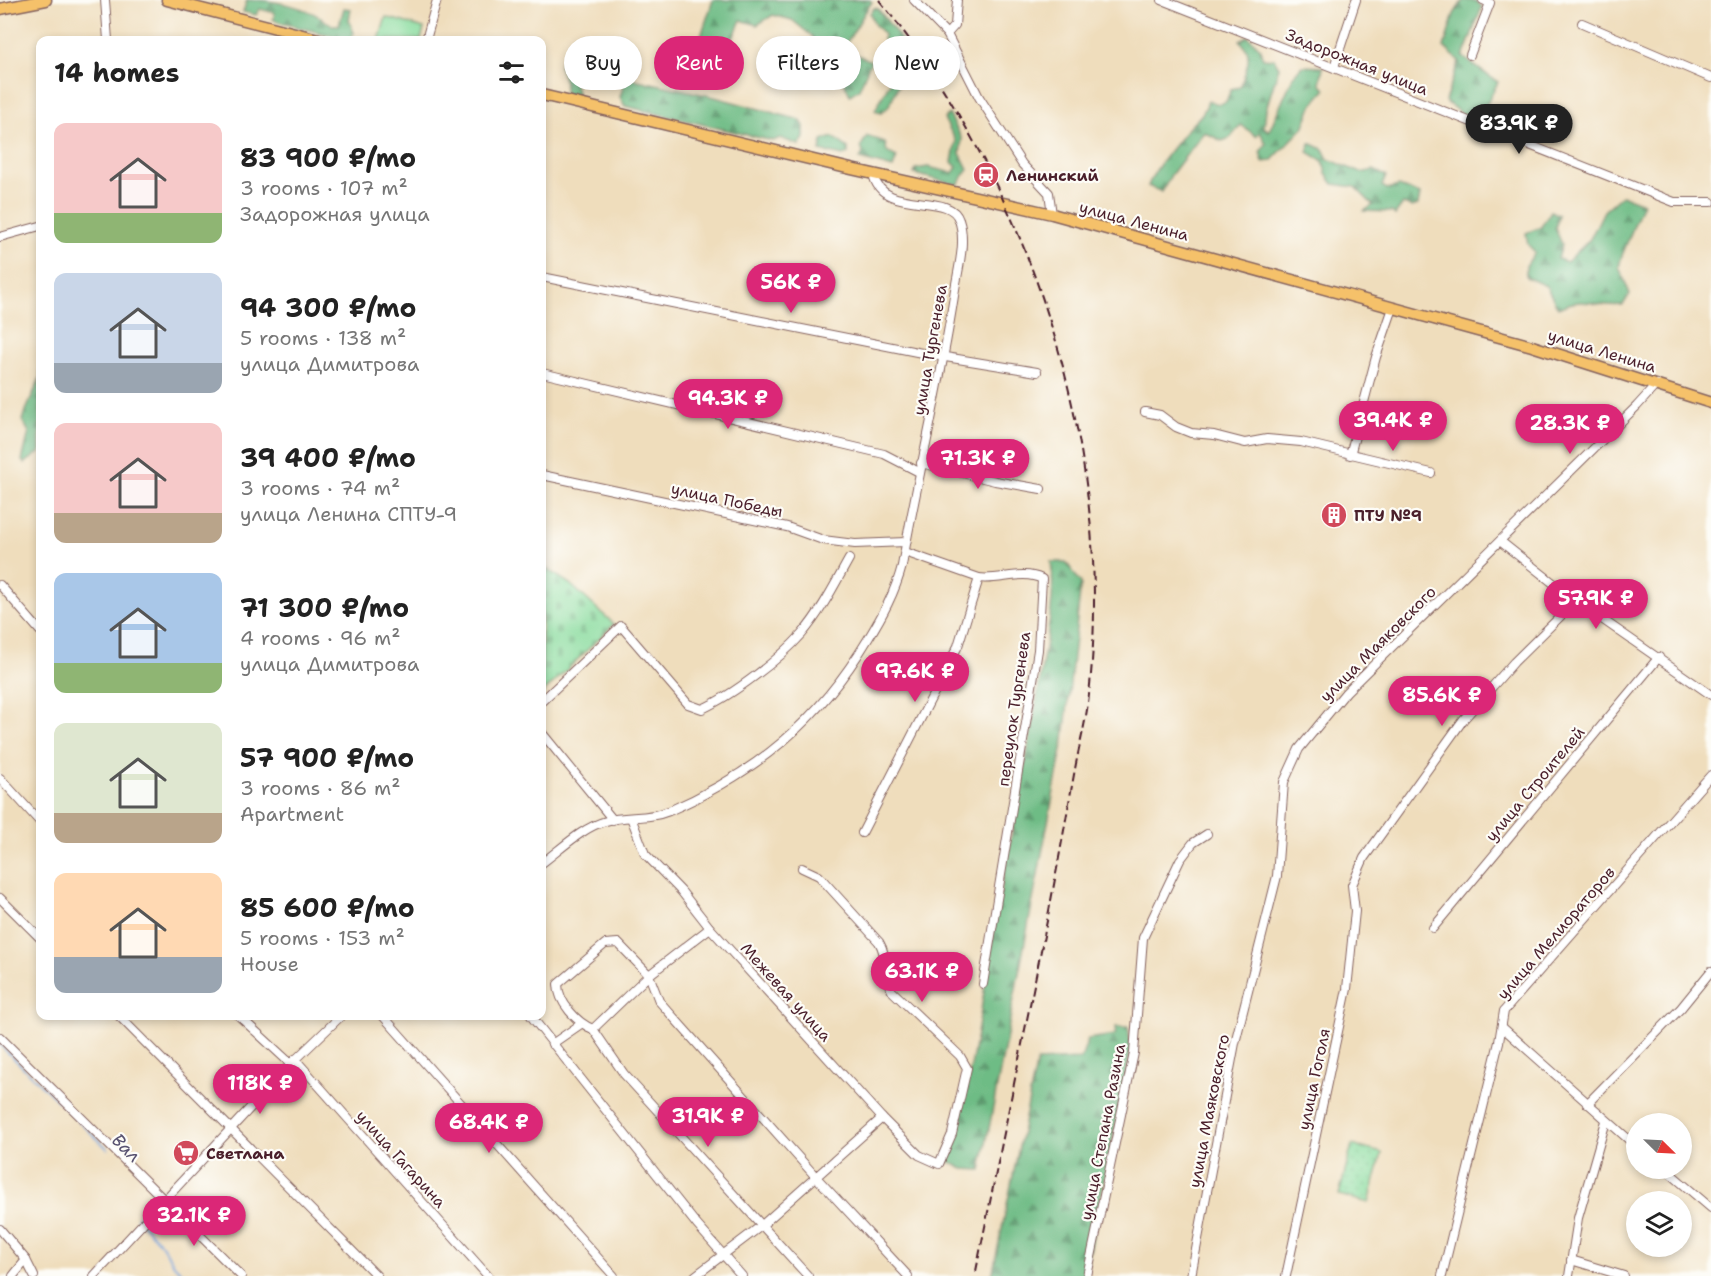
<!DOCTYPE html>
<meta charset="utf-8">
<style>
body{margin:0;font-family:"Shantell Sans",sans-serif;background:#f6f6f6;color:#222;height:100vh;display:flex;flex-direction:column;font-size:22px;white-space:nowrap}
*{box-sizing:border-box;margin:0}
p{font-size:20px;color:#767676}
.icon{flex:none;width:33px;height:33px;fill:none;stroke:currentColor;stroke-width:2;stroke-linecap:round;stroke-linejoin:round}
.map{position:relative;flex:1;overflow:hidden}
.details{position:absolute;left:36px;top:36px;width:510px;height:984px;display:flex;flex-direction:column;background:#fff;border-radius:12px;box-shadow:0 3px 9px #0003}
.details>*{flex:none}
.hud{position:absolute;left:564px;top:36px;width:570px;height:54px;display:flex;gap:12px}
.needle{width:39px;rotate:114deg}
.tools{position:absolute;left:1626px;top:1113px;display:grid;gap:12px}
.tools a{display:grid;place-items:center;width:66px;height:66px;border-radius:50%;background:#fff;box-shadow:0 3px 9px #0003;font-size:30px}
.price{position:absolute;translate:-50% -51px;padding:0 14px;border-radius:21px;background:#db2777;color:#fff;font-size:20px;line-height:39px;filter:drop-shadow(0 2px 3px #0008)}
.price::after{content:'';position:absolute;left:50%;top:36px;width:18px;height:14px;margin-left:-9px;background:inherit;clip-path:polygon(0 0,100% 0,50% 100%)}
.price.selected{background:#222;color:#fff}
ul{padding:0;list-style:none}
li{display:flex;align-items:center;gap:18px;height:150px;padding:0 18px}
li span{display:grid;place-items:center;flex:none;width:168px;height:120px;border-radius:12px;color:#555}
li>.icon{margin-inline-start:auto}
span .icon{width:72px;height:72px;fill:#fffc;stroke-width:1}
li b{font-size:26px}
h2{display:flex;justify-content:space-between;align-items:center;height:72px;padding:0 18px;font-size:26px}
.tag{padding:0 21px;border-radius:27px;background:#fff;box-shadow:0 3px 9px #0003;font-size:21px;line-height:54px}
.tag.selected{background:#db2777;color:#fff}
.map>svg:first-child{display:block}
</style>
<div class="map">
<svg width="1711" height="1276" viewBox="0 0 1711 1276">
<defs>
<pattern id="forest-firs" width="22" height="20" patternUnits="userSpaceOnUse" patternTransform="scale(1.5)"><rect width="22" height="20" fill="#6ebc85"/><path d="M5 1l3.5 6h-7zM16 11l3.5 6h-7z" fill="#5c986d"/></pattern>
<pattern id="cemetery-stones" width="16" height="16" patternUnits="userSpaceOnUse" patternTransform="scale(1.5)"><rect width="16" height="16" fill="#88dc9e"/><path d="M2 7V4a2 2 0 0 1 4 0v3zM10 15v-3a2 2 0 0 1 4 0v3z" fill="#77bc88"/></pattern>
<pattern id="park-dots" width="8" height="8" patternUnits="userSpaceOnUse" patternTransform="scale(1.5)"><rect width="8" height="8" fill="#88dc9e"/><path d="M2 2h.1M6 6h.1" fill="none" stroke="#77bc88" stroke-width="1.8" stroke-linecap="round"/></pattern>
</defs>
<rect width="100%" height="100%" fill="#fdfcf7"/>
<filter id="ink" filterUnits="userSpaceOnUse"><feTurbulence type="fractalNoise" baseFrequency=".0167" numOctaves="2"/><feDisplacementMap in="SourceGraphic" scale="12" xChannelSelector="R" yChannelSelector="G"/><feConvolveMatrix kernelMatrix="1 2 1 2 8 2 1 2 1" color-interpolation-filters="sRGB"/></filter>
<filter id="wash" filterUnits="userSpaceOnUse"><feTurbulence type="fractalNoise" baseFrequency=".008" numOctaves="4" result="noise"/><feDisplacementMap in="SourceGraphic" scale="24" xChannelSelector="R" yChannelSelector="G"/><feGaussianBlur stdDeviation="1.35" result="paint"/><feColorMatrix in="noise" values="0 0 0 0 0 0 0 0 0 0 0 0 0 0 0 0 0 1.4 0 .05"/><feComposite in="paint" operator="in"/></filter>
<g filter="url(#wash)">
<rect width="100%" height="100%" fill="#efddbc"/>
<path fill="#88dc9e" stroke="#697e64" stroke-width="1.5" d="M 386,17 L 424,28 L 421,40 L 379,40 Z"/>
<g fill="url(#forest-firs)" stroke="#5c6e58" stroke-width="1.5">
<path d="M 247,0 C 274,0 310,6 331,25 L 339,25 L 344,8 L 351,9 L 349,20 L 354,33 L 349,40 L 278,22 L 273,19 L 275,13 L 260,9 L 256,15 L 243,12 Z"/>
<path d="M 713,0 L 870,0 L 872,2 C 857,23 849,44 831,63 L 814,54 L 813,37 L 792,20 L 773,15 L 757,25 L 741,20 C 729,46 726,66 694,67 L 693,60 Z"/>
<path d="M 1463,0 L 1476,1 L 1482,7 L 1463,57 C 1476,66 1484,74 1498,82 L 1479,119 L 1462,114 L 1445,101 L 1459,61 L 1444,47 L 1454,14 Z"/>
<path d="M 874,8 L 878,9 L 932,81 C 921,85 914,79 904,75 L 888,107 L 881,113 L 875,110 L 902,60 L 896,50 L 883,40 L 884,34 L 875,25 L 870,13 Z"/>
<path d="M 1248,36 L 1259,47 L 1263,58 L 1274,59 L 1279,67 L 1266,109 L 1264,127 L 1269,131 L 1294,75 L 1302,66 L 1323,67 L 1320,83 L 1326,89 L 1313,104 L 1303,128 L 1271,161 L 1263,162 L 1260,152 L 1266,144 L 1260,132 L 1256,136 L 1241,125 L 1230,138 L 1222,141 L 1204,132 L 1171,175 L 1162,192 L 1148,186 C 1156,166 1173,148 1186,131 C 1196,118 1203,118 1208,101 L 1219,104 L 1226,102 L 1231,89 L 1240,87 C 1246,70 1255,54 1240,41 Z"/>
<path d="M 855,54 L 871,61 L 859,89 L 850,95 L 843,80 L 851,59 Z"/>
<path d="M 568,56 L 575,61 L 573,75 L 577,93 L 574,98 L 567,97 L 564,92 L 565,82 L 559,65 L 562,58 Z"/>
<path d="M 633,79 L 711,96 L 800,120 L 804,126 L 804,138 L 799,145 L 780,138 L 773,141 L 625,106 L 620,97 L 625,81 Z"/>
<path d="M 949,114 L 962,139 L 960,153 L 968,169 L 958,185 L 914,174 L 916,169 L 928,167 L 953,173 L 957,167 L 952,162 L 956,141 L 944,119 Z"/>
<path d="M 867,136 L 885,142 L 887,152 L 897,157 L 893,168 L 860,159 L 863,153 L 861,146 Z"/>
<path d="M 833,137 L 848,148 L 848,153 L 843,156 L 820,151 L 822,141 Z"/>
<path d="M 1310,143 L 1323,149 L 1328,159 L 1361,173 L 1374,170 L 1386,176 L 1382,186 L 1387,189 L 1399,186 L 1420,194 L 1418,205 L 1412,207 L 1403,204 L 1395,215 L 1392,212 L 1364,211 L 1373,205 L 1355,187 L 1333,184 L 1326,174 L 1323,161 L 1308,152 Z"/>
<path d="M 1622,195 L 1643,203 L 1621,258 L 1619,267 L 1630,294 L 1623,305 C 1596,308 1584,295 1558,308 L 1546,286 L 1526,277 L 1526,266 L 1535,252 L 1528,245 L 1526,233 L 1541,227 L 1551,211 L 1559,215 L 1555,228 L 1562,244 L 1558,259 L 1567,262 L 1590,239 L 1604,211 Z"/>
<path d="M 40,354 L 40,452 L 25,463 L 22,461 L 29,432 L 22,420 L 40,378 Z"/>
<path d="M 1051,562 L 1066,562 L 1081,583 L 1064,739 L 981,1170 L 963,1169 L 946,1160 C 977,1071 984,976 1002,884 C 1016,810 1032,735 1043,660 C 1048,627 1056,595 1051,562 Z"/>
<path d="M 1116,1027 L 1128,1027 L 1131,1049 L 1085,1276 L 992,1276 L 1037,1061 L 1081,1059 L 1088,1039 L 1115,1035 Z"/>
</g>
<path fill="url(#cemetery-stones)" stroke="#697e64" stroke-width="1.5" d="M 542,566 L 570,584 L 614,624 L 542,694 Z"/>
<path fill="url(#park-dots)" stroke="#697e64" stroke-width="1.5" d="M 1352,1145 L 1382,1153 L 1369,1203 L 1339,1195 Z"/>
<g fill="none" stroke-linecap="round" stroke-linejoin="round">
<g stroke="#70a0d9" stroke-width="2">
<path d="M 0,1045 L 108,1149"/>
<path d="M 157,1197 L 137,1218 L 162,1245 L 174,1265 L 185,1276"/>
</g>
</g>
</g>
<g filter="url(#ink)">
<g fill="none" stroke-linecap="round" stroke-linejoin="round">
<g stroke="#84625e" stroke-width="10">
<g id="minor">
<path d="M 105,0 L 108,40"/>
<path d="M 914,0 L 947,34"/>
<path d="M 957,0 L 955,25 L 947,34 L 979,97 L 1022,164 L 1049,193 L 1052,214"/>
<path d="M 1162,0 L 1674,202 L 1711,202"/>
<path d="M 1582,23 L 1711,78"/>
<path d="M 426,40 L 437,0"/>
<path d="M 1470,55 L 1490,3 L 1483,0"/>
<path d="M 1334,67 L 1356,0"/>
<path d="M 0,237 L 40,226"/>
<path d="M 542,277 L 927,354 L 1037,372"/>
<path d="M 542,373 L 884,454 L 919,472"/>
<path d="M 1145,412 L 1160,415 L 1176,427 L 1191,433 L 1214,435 L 1245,443 L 1267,439 L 1301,442 L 1431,473"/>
<path d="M 1350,455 L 1376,357 L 1393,308"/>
<path d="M 921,463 L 995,481 L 1041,489"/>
<path d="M 542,475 L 787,527 L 823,540 L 855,544 L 906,542"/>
<path d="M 1500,541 L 1576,601 L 1711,695"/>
<path d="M 905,552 L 979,578 C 1000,581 1022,569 1042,579 L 1038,650 L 983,984"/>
<path d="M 0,585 L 40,631"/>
<path d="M 542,701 L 621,626 L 688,704 L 702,709 C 733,695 780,659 802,634 C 821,612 835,584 849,559"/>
<path d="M 542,733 L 613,820"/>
<path d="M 0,778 L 40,822"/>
<path d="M 632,820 L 645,854 L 681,891 L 710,928 L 882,1118 L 919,1155 L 939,1164 L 952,1134 L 967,1068 L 960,1056 L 892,991 C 882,974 889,958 879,942 L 819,876 L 802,868"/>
<path d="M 862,833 L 958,646 L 979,578"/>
<path d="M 542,863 C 561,849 583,827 606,821 C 627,815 647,820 669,811 C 756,773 819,721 868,639 C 882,616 895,593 902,566 C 918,475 940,387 954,296 C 957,272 967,243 959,220 C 950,190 882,217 873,174"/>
<path d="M 0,898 L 40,938"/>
<path d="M 1433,928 L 1659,657"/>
<path d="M 119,1016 L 377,1276"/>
<path d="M 239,1016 L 291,1064"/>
<path d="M 383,1016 L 614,1276"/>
<path d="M 531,1016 L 697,1225 L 742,1276"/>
<path d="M 1502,1027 L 1636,1146"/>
<path d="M 593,1029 C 577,1023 558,1002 558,984 L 605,944 L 618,943 L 649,975 L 659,1001 L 816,1177 L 908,1276"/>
<path d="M 593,1029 L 624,1074 L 808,1276"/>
<path d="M 593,1029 L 649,975 L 710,928"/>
<path d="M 0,1037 L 241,1276"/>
<path d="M 552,1044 L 581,1024"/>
<path d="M 295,1059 L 488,1276"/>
<path d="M 1587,1104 L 1681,1008 L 1711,971"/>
<path d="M 1664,1168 L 1711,1208"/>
<path d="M 0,1229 L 26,1260 L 34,1276"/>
<path d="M 1571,1260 L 1624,1276"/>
<path d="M 13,1276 L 26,1260"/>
<path d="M 94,1276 L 291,1064 L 341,1016"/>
<path d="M 695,1276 L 761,1226 L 882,1118"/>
<path d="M 1087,1276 L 1134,1053 L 1143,938 L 1180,860 L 1193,843 L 1207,834"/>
<path d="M 1191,1276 L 1235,1043 L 1277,876 L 1284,782 L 1299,749 L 1346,692 L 1637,406 L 1657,384"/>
<path d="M 1286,1276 L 1347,989 L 1355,911 L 1352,885 L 1364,858 L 1463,720 L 1514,662 L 1576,601"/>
<path d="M 1442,1276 L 1499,1042 L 1504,1011 L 1711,775"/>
<path d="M 1569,1276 L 1578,1218 L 1606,1121"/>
</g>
</g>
<g stroke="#84625e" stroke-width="13">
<g id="major">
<path d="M 167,0 L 322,40"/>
<path d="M 0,9 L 46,0"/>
<path d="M 542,95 L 851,169 L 1052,214 L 1532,346 L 1711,403"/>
</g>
</g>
<use href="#minor" stroke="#fff" stroke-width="8"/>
<use href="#major" stroke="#f5c16b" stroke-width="10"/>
<path stroke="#4a1f2b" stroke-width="2" stroke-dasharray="9 4.5" stroke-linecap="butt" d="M 879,0 C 1034,190 1118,458 1088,703 C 1085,725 1079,747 1075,769 C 1066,819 1057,870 1047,921 C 1023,1039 999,1158 975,1276"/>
</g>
</g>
<defs>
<g id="station-disc" transform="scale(1.35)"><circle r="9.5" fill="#d1495b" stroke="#fdfcf7"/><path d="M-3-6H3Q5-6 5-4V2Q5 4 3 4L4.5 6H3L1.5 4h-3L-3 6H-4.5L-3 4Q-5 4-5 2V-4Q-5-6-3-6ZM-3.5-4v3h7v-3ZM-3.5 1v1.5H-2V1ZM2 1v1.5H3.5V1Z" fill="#fff"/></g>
<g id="building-disc" transform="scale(1.35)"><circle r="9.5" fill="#d1495b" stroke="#fdfcf7"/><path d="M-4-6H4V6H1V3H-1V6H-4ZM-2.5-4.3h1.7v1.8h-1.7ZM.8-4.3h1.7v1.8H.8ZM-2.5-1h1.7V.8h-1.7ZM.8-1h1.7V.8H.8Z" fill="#fff"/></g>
<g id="supermarket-disc" transform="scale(1.35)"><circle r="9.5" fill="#d1495b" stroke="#fdfcf7"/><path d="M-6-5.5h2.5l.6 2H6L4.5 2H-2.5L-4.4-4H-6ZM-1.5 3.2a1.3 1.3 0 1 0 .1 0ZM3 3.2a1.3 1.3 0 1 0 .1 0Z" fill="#fff"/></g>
</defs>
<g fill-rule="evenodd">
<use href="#station-disc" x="986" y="175"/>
<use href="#building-disc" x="1334" y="515"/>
<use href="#supermarket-disc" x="186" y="1153"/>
</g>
<g text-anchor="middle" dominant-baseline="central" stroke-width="4.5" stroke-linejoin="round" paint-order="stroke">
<g font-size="16" fill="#4a1f2b" stroke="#fdfcf7">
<text transform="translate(1357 62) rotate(22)">Задорожная улица</text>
<text transform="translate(1134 221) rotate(15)">улица Ленина</text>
<text transform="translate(930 350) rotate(-80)">улица Тургенева</text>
<text transform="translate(1602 351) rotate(17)">улица Ленина</text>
<text transform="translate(727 500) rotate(12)">улица Победы</text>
<text transform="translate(1378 644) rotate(-45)">улица Маяковского</text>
<text transform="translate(1014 709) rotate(-82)">переулок Тургенева</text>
<text transform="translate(1535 784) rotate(-50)">улица Строителей</text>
<text transform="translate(1556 933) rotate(-49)">улица Мелиораторов</text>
<text transform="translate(786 992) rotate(48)">Межевая улица</text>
<text transform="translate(1314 1079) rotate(-78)">улица Гоголя</text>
<text transform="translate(1209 1111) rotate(-79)">улица Маяковского</text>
<text transform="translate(1103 1132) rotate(-79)">улица Степана Разина</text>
<text transform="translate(401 1159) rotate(48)">улица Гагарина</text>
</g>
<g font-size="16" font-weight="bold" fill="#4a1f2b" stroke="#fdfcf7" text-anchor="start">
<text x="1006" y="175">Ленинский</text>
<text x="1354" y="515">ПТУ №9</text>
<text x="206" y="1153">Светлана</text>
</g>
<g font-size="18" font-style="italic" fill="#595371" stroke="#fdfcf7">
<text transform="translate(126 1148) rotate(44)">Вал</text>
</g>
</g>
</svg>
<div class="tools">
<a><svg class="needle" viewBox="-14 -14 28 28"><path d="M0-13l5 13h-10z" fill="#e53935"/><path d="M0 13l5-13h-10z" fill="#767676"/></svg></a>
<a><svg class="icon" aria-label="layers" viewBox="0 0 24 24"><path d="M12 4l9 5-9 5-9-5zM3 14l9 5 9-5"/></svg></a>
</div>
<b class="price selected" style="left:1519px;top:155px">83.9K ₽</b>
<b class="price" style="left:791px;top:314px">56K ₽</b>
<b class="price" style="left:728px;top:430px">94.3K ₽</b>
<b class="price" style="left:1393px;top:452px">39.4K ₽</b>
<b class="price" style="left:1570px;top:455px">28.3K ₽</b>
<b class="price" style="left:978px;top:490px">71.3K ₽</b>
<b class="price" style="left:1596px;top:630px">57.9K ₽</b>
<b class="price" style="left:915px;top:703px">97.6K ₽</b>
<b class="price" style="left:1442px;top:727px">85.6K ₽</b>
<b class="price" style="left:922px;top:1003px">63.1K ₽</b>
<b class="price" style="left:260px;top:1115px">118K ₽</b>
<b class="price" style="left:708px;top:1148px">31.9K ₽</b>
<b class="price" style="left:489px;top:1154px">68.4K ₽</b>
<b class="price" style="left:194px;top:1247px">32.1K ₽</b>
<div class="hud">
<a class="tag">Buy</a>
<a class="tag selected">Rent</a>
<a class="tag">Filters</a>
<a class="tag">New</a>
</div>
<section class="details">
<h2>14 homes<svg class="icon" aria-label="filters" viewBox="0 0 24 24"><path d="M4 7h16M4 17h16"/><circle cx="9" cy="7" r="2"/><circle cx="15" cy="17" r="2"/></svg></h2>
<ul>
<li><span style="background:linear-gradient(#f6c9c9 75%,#8fb573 0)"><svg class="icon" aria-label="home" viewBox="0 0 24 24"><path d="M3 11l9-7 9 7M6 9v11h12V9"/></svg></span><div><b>83 900 ₽/mo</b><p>3 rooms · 107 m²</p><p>Задорожная улица</p></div></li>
<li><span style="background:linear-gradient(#c9d6e8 75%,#9aa5b1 0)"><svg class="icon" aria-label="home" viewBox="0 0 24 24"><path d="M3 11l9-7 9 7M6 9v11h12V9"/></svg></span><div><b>94 300 ₽/mo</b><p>5 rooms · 138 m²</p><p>улица Димитрова</p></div></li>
<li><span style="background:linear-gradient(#f6c9c9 75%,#b9a48a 0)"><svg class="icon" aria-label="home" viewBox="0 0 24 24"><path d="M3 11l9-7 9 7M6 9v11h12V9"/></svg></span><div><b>39 400 ₽/mo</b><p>3 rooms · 74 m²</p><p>улица Ленина СПТУ-9</p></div></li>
<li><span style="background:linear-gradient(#a9c7e8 75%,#8fb573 0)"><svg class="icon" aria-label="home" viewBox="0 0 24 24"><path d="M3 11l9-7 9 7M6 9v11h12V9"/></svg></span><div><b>71 300 ₽/mo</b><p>4 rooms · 96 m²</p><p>улица Димитрова</p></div></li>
<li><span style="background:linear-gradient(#dfe7d0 75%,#b9a48a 0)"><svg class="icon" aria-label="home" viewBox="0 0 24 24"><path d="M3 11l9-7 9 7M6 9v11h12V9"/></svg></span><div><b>57 900 ₽/mo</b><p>3 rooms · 86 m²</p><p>Apartment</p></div></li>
<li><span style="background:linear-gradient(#ffd9b3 70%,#9aa5b1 0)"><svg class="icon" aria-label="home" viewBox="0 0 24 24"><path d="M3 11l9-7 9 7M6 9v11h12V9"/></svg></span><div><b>85 600 ₽/mo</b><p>5 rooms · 153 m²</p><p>House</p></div></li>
</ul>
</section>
</div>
